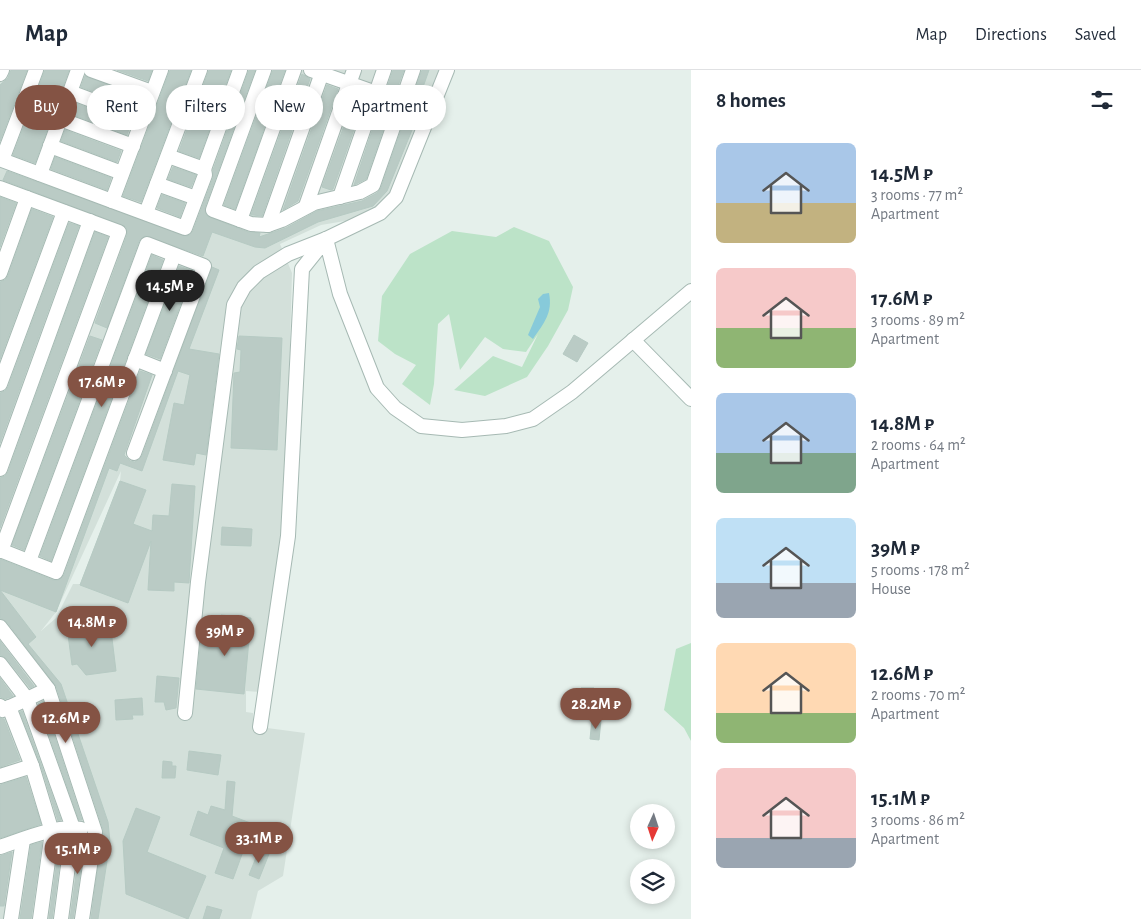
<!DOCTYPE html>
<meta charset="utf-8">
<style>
body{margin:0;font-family:"Alegreya Sans",sans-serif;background:#f2f2f3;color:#1f2937;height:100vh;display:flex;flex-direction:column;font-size:19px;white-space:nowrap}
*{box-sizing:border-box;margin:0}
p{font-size:16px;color:#747a83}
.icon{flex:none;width:28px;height:28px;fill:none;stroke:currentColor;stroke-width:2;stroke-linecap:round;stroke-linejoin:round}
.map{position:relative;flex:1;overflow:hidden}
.side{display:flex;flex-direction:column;background:#fff;width:450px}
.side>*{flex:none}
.banner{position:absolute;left:15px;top:15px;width:475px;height:45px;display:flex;gap:10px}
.needle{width:32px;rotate:183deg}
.tools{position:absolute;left:630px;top:734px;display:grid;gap:10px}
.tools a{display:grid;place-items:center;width:45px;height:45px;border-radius:50%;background:#fff;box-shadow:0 2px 8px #0003;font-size:25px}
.price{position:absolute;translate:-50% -42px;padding:0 11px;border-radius:18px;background:#845344;color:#fff;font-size:16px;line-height:32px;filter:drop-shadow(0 1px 2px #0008)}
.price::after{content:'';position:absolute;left:50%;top:30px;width:15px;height:11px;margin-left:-8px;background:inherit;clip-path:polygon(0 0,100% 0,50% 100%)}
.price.selected{background:#222;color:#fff}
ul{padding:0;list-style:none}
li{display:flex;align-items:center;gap:15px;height:125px;padding:0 25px}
li span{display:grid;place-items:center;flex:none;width:140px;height:100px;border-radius:8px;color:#555}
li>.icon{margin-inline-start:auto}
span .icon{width:60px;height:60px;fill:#fffc;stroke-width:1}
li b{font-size:21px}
h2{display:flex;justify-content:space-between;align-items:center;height:60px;padding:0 25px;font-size:21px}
.chip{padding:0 18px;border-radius:22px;background:#fff;box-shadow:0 2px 8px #0003;font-size:18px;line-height:45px}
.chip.selected{background:#845344;color:#fff}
header{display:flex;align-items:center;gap:30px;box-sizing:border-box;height:70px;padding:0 25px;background:#fff;border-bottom:1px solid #e0e1e3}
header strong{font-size:24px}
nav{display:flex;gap:28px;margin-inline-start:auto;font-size:18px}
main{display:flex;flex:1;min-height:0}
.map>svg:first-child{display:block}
</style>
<header>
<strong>Map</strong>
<nav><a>Map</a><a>Directions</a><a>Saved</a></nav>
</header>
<main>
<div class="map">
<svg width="691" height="849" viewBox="0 0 691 849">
<rect width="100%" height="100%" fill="#e5f0eb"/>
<path fill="#d3e0da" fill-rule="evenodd" d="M 0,0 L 443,0 L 391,123 L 374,140 L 357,149 L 321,155 L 280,174 L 292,203 L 286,425 L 260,622 L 246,621 L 246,642 L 253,643 L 253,656 L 305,663 L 283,806 L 258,821 L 251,849 L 0,849 ZM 121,401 L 120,411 L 80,514 L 73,514 L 56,548 L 41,561 L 56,542 Z"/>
<g fill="#bce3c8">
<path d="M 514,157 L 549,171 L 573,217 L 568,240 L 548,276 L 527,307 L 485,326 L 454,320 L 493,286 L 522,297 L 538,264 L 526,282 L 503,279 L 485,267 L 460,300 L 449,244 L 438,254 L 434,314 L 430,335 L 402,314 L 416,295 L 395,284 L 378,271 L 382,226 L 410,184 L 452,161 L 496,167 Z"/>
<path d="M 691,573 L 691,671 L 684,658 L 664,640 L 676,579 Z"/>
</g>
<path fill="#87cada" d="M 549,223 C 553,243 544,253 533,269 L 528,265 L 540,237 L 538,229 L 543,224 Z"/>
<g fill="#bacbc5" stroke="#b6cac3">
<path d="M 11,0 L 27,0 L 0,71 L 0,15 L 8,8 Z"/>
<path d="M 45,0 L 69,0 L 35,93 L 13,85 Z"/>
<path d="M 117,0 L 152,0 L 148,11 Z"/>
<path d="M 170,0 L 191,0 L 141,132 L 123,126 Z"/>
<path d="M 209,0 L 231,0 L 199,88 L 179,81 Z"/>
<path d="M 249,0 L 255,0 L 205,137 L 207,146 L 248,162 L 260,163 L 259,167 L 286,158 L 317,141 L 362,131 L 377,123 L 381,118 L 422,0 L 429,0 L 416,37 L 421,38 L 387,121 L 373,136 L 318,152 L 265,178 L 255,177 L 212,162 L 203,186 L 145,166 L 139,171 L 107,258 L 95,253 L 127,165 L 126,157 L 3,110 L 7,101 L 187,166 L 193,161 L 213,108 L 213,100 Z"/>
<path d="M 273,0 L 285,0 L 235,139 L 224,135 Z"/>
<path d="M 393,0 L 404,0 L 396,21 L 387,18 Z"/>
<path d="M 302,4 L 310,9 L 262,146 L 253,145 L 251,145 Z"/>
<path d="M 85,6 L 141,27 L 137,38 L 81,17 Z"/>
<path d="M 327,15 L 338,19 L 298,131 L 283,140 Z"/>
<path d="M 355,25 L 365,28 L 333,119 L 331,120 L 322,117 Z"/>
<path d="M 75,33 L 131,54 L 127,65 L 71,44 Z"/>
<path d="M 381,34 L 391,37 L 366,109 L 354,115 Z"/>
<path d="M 65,60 L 121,81 L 117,92 L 61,71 Z"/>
<path d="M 55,87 L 111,108 L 107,120 L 51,99 Z"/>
<path d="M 173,97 L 196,105 L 191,117 L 168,109 Z"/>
<path d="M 162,125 L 185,133 L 180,147 L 157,138 Z"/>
<path d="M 0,127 L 16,133 L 0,177 Z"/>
<path d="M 32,139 L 53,147 L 0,289 L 0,212 L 5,210 L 8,206 Z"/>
<path d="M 69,153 L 79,156 L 0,373 L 0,323 L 5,321 L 8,317 Z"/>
<path d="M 95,162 L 108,167 L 0,458 L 0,408 L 5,406 L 8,402 Z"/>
<path d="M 152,185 L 163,190 L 51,491 L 40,486 Z"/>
<path d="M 179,196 L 193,201 L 160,289 L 146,284 Z"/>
<path d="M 212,197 L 219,200 L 189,279 L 219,284 L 206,385 L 196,383 L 194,395 L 163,390 L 174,333 L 184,335 L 190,305 L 178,301 L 142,401 L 120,393 L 117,401 L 109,398 L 56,542 L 0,520 L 0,489 L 53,510 L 58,510 L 64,505 L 140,301 L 152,305 L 124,385 L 130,391 L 135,392 L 142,386 Z"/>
<path d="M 574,265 L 588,273 L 577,292 L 563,284 Z"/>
<path d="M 90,266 L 102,270 L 24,480 L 12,475 Z"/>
<path d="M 239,266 L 282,268 L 277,380 L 231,378 L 234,303 L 240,302 L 241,280 L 237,279 Z"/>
<path d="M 120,411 L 146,420 L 133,454 L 152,461 L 153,445 L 169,446 L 172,414 L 195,416 L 189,513 L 174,512 L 174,521 L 148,520 L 151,471 L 128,533 L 80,515 Z"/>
<path d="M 222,457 L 252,459 L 251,476 L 221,475 Z"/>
<path d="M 0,520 L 36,567 L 28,574 L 61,614 L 108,752 L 110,772 L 98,849 L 91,849 L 103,759 L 56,616 L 7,552 L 0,548 Z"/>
<path d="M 221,545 L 251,548 L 244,624 L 196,619 L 201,568 L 219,570 Z"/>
<path d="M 110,552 L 116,601 L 86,605 L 77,594 L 72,595 L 67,557 Z"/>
<path d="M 0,571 L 34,616 L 30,618 L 7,589 L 0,585 Z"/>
<path d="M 157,606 L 179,608 L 176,638 L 166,640 L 164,632 L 155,632 Z"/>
<path d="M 0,608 L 13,626 L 5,629 L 0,627 Z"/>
<path d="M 581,618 L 594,618 L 593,641 L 581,641 Z"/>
<path d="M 142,628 L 143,645 L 132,645 L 133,649 L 116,650 L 115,630 Z"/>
<path d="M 43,631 L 82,750 L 79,750 L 38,634 Z"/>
<path d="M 22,641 L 61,750 L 58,751 L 40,693 L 20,642 Z"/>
<path d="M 0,648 L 4,649 L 20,690 L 0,697 Z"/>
<path d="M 592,649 L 601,650 L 599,670 L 590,669 Z"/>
<path d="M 189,681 L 221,685 L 218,705 L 187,700 Z"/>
<path d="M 163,691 L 172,692 L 172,696 L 176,696 L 175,708 L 162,708 Z"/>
<path d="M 26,707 L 41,754 L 0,768 L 0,715 Z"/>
<path d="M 227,711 L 235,712 L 232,746 L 253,754 L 233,809 L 215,803 L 224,778 L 190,765 L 198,741 L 208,745 L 211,736 L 225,740 Z"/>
<path d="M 136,738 L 160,747 L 147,782 L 206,806 L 188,849 L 126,824 L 123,771 Z"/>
<path d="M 86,766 L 73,849 L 70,849 L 81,768 Z"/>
<path d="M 60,768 L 63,768 L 52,849 L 49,849 Z"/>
<path d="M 42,772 L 31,849 L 20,849 L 31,775 Z"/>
<path d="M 259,780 L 269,784 L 259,809 L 249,805 Z"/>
<path d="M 12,782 L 4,836 L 0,836 L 0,786 Z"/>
<path d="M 207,836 L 222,840 L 219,849 L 203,849 Z"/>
</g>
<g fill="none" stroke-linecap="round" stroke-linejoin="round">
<g stroke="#a6b9b3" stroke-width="16">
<g id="minor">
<path d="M 36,0 L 2,90 L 112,131 L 161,0"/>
<path d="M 91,0 L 152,22"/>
<path d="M 264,0 L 213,140 L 251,154 L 268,155 L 282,150 L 314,133 L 360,122 L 373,115 L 413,0"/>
<path d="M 311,0 L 402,32"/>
<path d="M 0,4 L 2,0"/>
<path d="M 70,22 L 142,49"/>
<path d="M 60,49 L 133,76"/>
<path d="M 50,76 L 122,103"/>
<path d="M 204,99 L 240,0"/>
<path d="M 40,104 L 78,0"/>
<path d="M 157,114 L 196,128"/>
<path d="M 0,118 L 119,162 L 1,481"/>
<path d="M 340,127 L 384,0"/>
<path d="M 112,131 L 185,158 L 205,105 L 204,99 L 168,86"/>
<path d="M 306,136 L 354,0"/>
<path d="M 146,143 L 200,0"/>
<path d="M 240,150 L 294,0"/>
<path d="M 268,155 L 323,0"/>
<path d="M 0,203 L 27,128"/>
<path d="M 633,270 L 691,329"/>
<path d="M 135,289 L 165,301"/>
<path d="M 0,314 L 64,142"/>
<path d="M 0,399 L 90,151"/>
<path d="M 0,480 L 56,502 L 174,185"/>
<path d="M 29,491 L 147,174 L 204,196 L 134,383"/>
<path d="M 0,557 L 48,619 L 95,762 L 82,849"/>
<path d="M 0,594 L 27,629 L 48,619"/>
<path d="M 0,636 L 3,640 L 27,629 L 73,758 L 61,849"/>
<path d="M 9,637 L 32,696 L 52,762 L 40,849"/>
<path d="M 185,643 L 198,512 L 234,235 L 244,217 L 259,202 L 288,184 L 326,169 L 380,143 L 396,127 L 447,0"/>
<path d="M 260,657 L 288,466 L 302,199 L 326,169 L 340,224 L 377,318 L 395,338 L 421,356 L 462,360 L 506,356 L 533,349 L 572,322 L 691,221"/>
<path d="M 0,706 L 32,696"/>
<path d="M 0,777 C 24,769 55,755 81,759"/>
<path d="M 11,849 L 23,770"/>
</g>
</g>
<use href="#minor" stroke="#fff" stroke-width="14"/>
</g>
</svg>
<div class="tools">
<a><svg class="needle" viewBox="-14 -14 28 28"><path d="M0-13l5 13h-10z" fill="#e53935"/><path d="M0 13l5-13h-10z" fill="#747a83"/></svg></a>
<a><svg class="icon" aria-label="layers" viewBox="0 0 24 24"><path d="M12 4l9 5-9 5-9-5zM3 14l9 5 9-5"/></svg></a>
</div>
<b class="price selected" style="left:170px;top:242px">14.5M ₽</b>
<b class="price" style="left:102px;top:338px">17.6M ₽</b>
<b class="price" style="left:92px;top:578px">14.8M ₽</b>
<b class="price" style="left:225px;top:587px">39M ₽</b>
<b class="price" style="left:596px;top:660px">28.2M ₽</b>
<b class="price" style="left:66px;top:674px">12.6M ₽</b>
<b class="price" style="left:259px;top:794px">33.1M ₽</b>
<b class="price" style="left:78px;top:805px">15.1M ₽</b>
<div class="banner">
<a class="chip selected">Buy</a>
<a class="chip">Rent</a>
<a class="chip">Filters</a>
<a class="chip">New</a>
<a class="chip">Apartment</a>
</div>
</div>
<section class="side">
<h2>8 homes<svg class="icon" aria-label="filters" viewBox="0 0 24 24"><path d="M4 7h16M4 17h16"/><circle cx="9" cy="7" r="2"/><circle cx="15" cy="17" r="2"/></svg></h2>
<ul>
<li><span style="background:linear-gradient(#a9c7e8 60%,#c2b280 0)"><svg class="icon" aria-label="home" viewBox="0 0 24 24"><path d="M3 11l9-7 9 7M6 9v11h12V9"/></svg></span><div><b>14.5M ₽</b><p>3 rooms · 77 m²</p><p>Apartment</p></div></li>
<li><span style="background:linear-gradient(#f6c9c9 60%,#8fb573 0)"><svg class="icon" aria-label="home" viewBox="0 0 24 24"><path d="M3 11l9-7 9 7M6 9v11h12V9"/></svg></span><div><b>17.6M ₽</b><p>3 rooms · 89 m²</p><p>Apartment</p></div></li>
<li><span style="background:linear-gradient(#a9c7e8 60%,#7fa58c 0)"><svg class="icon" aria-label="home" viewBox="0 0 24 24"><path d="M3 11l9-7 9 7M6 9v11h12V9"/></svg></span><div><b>14.8M ₽</b><p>2 rooms · 64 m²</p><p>Apartment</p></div></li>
<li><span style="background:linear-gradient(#bfe0f5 65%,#9aa5b1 0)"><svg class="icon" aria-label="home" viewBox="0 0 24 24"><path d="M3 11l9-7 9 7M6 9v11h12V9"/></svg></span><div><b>39M ₽</b><p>5 rooms · 178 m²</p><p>House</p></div></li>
<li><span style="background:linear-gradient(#ffd9b3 70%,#8fb573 0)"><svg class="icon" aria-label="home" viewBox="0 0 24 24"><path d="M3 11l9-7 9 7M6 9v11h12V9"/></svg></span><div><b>12.6M ₽</b><p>2 rooms · 70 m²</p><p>Apartment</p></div></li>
<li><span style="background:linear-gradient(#f6c9c9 70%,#9aa5b1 0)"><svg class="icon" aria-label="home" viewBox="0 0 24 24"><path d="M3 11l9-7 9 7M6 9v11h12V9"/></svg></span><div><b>15.1M ₽</b><p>3 rooms · 86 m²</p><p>Apartment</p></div></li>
</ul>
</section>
</main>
